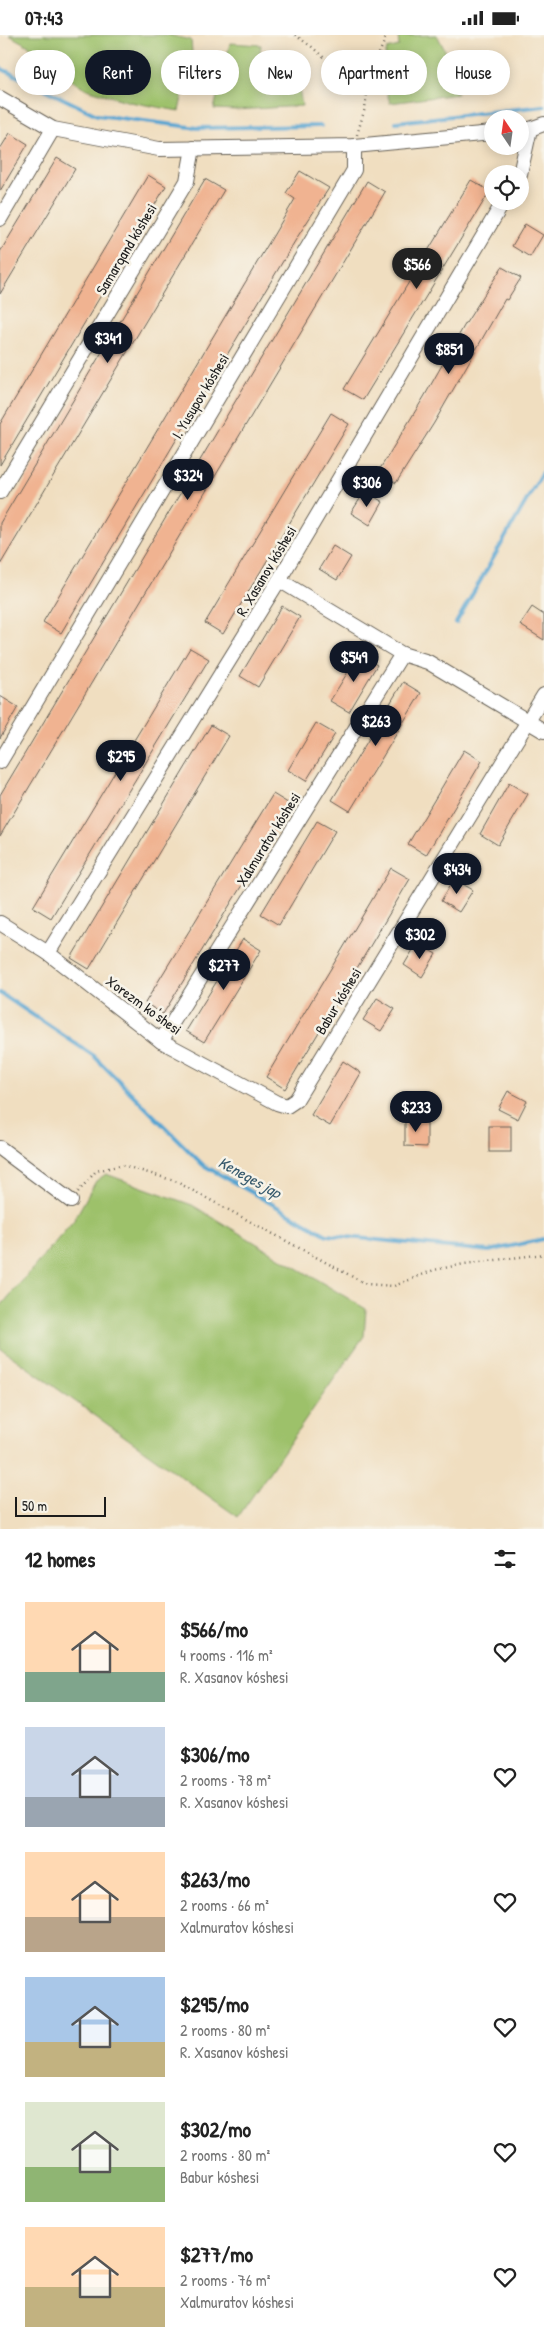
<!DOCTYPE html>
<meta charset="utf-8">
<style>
body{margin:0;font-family:"Patrick Hand",sans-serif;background:#f6f6f6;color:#222;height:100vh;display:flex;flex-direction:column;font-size:19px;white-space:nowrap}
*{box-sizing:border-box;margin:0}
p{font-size:16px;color:#767676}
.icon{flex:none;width:28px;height:28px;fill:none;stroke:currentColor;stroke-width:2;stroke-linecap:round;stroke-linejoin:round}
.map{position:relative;height:1494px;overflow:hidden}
.drawer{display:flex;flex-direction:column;background:#fff;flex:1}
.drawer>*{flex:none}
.banner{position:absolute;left:15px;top:15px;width:515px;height:45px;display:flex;gap:10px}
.needle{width:32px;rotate:347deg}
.tools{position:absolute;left:484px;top:75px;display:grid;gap:10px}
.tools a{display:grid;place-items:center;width:45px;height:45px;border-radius:50%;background:#fff;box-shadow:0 2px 12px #0003;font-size:25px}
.scale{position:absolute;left:15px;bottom:12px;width:91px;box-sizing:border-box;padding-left:5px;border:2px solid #1c1c1c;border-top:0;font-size:14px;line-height:18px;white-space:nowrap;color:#1c1c1c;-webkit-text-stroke:4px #f7f3e8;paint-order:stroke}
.price{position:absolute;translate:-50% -42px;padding:0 11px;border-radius:18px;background:#111827;color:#fff;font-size:16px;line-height:32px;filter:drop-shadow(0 1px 2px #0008)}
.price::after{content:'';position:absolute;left:50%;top:30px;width:15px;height:11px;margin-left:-8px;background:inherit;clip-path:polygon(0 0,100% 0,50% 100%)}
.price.active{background:#222;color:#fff}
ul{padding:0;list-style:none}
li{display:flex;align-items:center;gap:15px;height:125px;padding:0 25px}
li span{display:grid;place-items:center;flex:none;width:140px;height:100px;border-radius:0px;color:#555}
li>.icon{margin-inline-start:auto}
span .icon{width:60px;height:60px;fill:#fffc;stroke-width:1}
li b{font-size:21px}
h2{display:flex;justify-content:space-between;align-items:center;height:60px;padding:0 25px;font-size:21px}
.pill{padding:0 18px;border-radius:22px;background:#fff;box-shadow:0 2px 12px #0003;font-size:18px;line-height:45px}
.pill.active{background:#111827;color:#fff}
.status{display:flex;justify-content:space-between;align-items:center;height:35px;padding:0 25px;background:#fff;direction:ltr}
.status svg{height:14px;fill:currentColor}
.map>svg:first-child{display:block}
</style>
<div class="status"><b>07:43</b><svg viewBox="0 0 49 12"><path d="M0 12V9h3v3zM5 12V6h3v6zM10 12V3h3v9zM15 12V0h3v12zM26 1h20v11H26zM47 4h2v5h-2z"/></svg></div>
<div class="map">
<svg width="544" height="1494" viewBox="0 0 544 1494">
<rect width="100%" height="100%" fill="#f7f3e8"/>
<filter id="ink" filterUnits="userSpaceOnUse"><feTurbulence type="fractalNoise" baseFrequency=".02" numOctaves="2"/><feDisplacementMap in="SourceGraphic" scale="10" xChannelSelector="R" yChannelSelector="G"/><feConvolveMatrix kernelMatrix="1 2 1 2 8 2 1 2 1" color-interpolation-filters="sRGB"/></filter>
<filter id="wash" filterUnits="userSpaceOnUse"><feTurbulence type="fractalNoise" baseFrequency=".0096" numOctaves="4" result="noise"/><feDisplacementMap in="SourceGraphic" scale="20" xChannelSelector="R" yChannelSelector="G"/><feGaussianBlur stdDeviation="1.12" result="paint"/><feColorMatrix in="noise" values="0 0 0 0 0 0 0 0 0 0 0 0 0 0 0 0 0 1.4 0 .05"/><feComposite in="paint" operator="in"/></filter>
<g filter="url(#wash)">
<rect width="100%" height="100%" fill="#f0dec0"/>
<g fill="#9dc16a" stroke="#5c6e43">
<path d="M 9,0 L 168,0 L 191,5 L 192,17 L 179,76 L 130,67 L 87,54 L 59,38 L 36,15 Z"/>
<path d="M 437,0 L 448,21 L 457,59 L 390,68 L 381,37 L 387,14 L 399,11 L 398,1 Z"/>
<path d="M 230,8 L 261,10 L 259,28 L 297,41 L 302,71 L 236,75 L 214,74 Z"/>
<path d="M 106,1139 L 192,1170 L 366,1274 L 364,1301 L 238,1482 L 0,1313 L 0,1272 L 74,1185 L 96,1146 Z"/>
</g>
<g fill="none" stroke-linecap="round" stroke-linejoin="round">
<g stroke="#59a5d1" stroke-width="4">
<path d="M 0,33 L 97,80 L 198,93 L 321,91"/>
<path d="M 396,87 L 544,71"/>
<path d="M 456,588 L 544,435"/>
<path d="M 0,958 L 94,1021 L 203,1130 L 327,1200 L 489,1216 L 544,1204"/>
</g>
</g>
<g id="blocks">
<g fill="#f0b391">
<path d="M 10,98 L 28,109 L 0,156 L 0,114 Z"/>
<path d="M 57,123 L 75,134 L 0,259 L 0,217 Z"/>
<path d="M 300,136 L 329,153 L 298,201 L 61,598 L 43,587 L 295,164 L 286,158 Z"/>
<path d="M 148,140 L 166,151 L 0,430 L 0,389 Z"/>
<path d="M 205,144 L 224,155 L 0,530 L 0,488 Z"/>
<path d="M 471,145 L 490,156 L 363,365 L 344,354 Z"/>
<path d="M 367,146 L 385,157 L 0,801 L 0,760 Z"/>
<path d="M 525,189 L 543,200 L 530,222 L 512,211 Z"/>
<path d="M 502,232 L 521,243 L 507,265 L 505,264 L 434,388 L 396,448 L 378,437 L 424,362 L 464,291 Z"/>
<path d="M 331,378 L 349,389 L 223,599 L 205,588 Z"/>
<path d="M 365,456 L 383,467 L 370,490 L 351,478 Z"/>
<path d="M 333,511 L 351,522 L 337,545 L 319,534 Z"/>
<path d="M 282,571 L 300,582 L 258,652 L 240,641 Z"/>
<path d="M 532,572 L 544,580 L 544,605 L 520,590 Z"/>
<path d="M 190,613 L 209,624 L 51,883 L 33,872 Z"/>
<path d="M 359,619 L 377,630 L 349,677 L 330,666 Z"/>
<path d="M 403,647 L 421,658 L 350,776 L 332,765 Z"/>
<path d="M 0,661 L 18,672 L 0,703 Z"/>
<path d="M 316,688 L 335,699 L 306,746 L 288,735 Z"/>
<path d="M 211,690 L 229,701 L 89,934 L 71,923 Z"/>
<path d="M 464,715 L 482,726 L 426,820 L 408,809 Z"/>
<path d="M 509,748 L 528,759 L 498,810 L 480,799 Z"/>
<path d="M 273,759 L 291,770 L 163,979 L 145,968 Z"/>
<path d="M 317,786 L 335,796 L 279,890 L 261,879 Z"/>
<path d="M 391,833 L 410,844 L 285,1054 L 266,1042 Z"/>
<path d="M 454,844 L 473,855 L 459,877 L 441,866 Z"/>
<path d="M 243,904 L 261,915 L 204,1007 L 186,996 Z"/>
<path d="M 417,908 L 436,919 L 422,942 L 404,930 Z"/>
<path d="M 377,963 L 395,974 L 381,996 L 363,985 Z"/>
<path d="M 343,1026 L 361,1038 L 330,1091 L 311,1080 Z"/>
<path d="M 508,1056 L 527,1066 L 518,1084 L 498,1074 Z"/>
<path d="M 405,1085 L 427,1085 L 427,1112 L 405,1111 Z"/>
<rect x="489" y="1091" width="22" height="26"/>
</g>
</g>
</g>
<g filter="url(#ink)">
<use href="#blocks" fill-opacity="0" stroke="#666055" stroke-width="1"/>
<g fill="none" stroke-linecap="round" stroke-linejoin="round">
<g stroke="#666055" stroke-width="16">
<g id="minor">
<path d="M 0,63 L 53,94 L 159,114 L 354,111 L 492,98"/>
<path d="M 520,95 L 530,94 L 544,89"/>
<path d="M 520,139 L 530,94"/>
<path d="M 0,184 L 53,94"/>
<path d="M 0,457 L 187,146 L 193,113"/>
<path d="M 279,545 L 402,619 L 428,627 L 544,696"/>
<path d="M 0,727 L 354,135 L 354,111"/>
<path d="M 0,888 L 48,918 L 161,1006 L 277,1068 L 287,1071 L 296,1065 L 544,660"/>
<path d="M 48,918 L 279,545 L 504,166"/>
<path d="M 161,1006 L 402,619"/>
<path d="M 0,1113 L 71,1166"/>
</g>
</g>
<g stroke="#666055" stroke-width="2.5" stroke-dasharray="1 4" stroke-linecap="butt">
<path d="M 295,0 L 312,12 L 366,60"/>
<path d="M 357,100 L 365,73 L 369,42 L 387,0"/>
<path d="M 78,1157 L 96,1136 L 122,1130 L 175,1146 L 366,1249 L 394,1251 L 434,1235 L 464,1229 L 544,1219"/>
</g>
<use href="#minor" stroke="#fff" stroke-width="14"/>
</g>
</g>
<g text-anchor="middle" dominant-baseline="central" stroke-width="5" stroke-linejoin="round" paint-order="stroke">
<g font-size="15" fill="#1c1c1c" stroke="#f7f3e8">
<text transform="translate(126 214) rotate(-59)">Samarqand kóshesi</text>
<text transform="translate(200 361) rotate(-59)">I. Yusupov kóshesi</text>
<text transform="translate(266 536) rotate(-59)">R. Xasanov kóshesi</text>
<text transform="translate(268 804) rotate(-58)">Xalmuratov kóshesi</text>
<text transform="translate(338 966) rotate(-59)">Babur kóshesi</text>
<text transform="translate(144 970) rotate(36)">Xorezm ko'shesi</text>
</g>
<g font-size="16" font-style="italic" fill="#375a6d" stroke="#f7f3e8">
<text transform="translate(250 1142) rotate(29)">Keneges jap</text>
</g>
</g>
</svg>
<div class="tools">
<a><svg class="needle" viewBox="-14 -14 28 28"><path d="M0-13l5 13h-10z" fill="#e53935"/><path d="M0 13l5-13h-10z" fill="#767676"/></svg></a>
<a><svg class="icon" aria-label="locate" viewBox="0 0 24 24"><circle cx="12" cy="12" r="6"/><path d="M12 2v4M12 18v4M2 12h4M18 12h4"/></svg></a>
</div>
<div class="scale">50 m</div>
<b class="price active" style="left:417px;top:255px">$566</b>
<b class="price" style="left:108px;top:329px">$341</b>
<b class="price" style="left:449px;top:340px">$851</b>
<b class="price" style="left:188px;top:466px">$324</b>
<b class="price" style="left:367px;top:473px">$306</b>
<b class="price" style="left:354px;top:648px">$549</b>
<b class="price" style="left:376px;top:712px">$263</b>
<b class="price" style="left:121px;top:747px">$295</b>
<b class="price" style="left:457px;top:860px">$434</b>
<b class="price" style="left:420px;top:925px">$302</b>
<b class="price" style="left:224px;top:956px">$277</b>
<b class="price" style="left:416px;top:1098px">$233</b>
<div class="banner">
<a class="pill">Buy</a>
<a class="pill active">Rent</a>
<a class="pill">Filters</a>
<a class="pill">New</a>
<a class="pill">Apartment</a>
<a class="pill">House</a>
</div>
</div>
<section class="drawer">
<h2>12 homes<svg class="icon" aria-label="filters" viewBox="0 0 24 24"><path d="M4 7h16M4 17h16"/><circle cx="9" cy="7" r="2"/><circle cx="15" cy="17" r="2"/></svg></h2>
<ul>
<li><span style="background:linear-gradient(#ffd9b3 70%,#7fa58c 0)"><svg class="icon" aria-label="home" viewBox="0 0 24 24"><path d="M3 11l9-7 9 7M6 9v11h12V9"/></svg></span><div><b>$566/mo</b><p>4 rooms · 116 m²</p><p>R. Xasanov kóshesi</p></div><svg class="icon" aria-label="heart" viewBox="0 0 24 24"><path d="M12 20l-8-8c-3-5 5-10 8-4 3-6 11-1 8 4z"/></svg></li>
<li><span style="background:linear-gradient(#c9d6e8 70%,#9aa5b1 0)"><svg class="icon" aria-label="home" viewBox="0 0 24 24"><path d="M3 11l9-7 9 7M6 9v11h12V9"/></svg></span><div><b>$306/mo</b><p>2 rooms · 78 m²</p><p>R. Xasanov kóshesi</p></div><svg class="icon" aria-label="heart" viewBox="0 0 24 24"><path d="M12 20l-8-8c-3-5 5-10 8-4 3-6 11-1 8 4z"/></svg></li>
<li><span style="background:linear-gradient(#ffd9b3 65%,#b9a48a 0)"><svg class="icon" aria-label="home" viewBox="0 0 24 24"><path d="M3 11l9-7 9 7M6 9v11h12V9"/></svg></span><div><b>$263/mo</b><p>2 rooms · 66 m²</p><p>Xalmuratov kóshesi</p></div><svg class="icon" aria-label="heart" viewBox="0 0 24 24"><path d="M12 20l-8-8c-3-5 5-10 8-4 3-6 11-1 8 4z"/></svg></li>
<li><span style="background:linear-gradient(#a9c7e8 65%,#c2b280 0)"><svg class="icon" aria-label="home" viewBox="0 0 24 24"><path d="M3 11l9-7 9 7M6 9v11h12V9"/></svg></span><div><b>$295/mo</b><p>2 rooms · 80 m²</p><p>R. Xasanov kóshesi</p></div><svg class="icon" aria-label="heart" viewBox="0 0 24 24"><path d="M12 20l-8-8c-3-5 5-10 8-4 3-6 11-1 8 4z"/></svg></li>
<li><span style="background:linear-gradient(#dfe7d0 65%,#8fb573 0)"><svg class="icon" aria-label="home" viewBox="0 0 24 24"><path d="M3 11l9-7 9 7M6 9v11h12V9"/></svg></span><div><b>$302/mo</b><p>2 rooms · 80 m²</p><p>Babur kóshesi</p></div><svg class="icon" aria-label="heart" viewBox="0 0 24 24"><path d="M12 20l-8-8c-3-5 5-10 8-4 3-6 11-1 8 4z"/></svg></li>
<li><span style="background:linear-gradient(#ffd9b3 60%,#c2b280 0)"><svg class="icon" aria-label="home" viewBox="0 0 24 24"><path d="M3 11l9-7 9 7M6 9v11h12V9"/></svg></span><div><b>$277/mo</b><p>2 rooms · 76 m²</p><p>Xalmuratov kóshesi</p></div><svg class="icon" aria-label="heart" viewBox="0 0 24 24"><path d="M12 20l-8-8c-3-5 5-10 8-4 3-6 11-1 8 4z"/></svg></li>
</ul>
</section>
